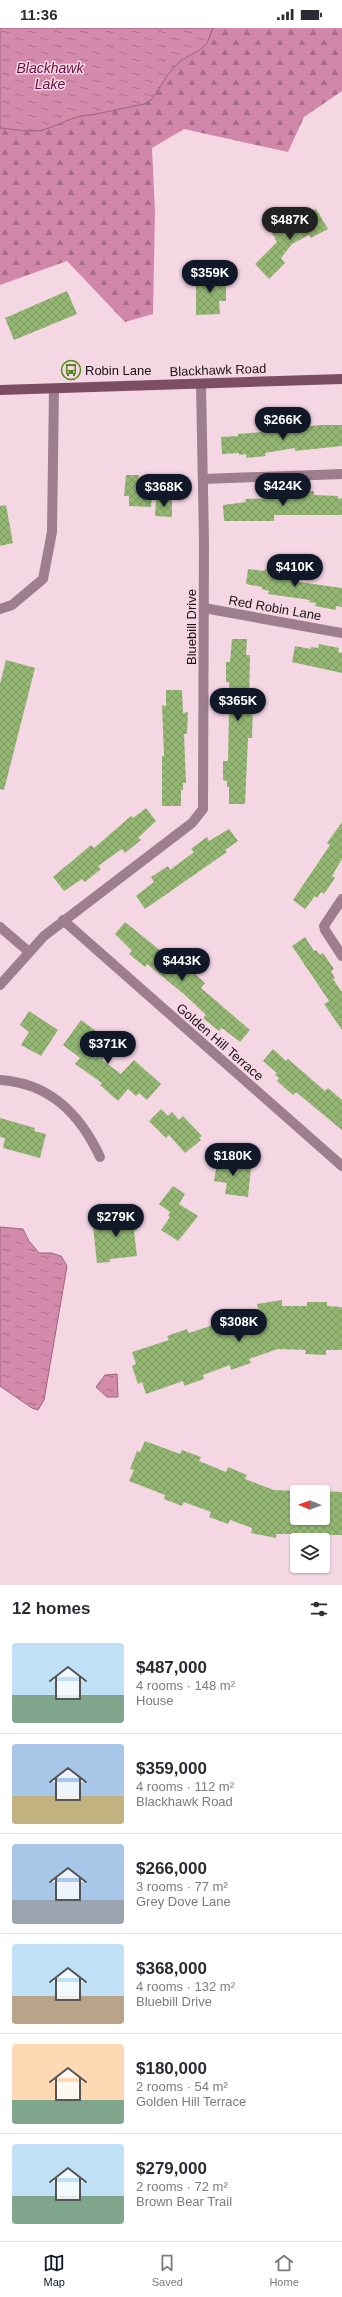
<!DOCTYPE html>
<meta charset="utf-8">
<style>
body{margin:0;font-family:Arial,sans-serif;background:#f2f2f3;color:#2b2b33;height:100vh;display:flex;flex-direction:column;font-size:15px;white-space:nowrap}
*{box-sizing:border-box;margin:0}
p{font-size:13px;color:#7c7c81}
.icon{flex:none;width:22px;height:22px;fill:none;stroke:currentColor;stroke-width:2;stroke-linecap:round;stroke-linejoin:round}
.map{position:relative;height:1557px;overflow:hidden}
.sheet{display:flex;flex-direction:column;background:#fff;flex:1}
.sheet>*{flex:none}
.needle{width:26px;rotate:271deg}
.tools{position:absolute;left:290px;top:1457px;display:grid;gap:8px}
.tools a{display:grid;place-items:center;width:40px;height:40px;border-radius:4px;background:#fff;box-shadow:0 1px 3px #0004;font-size:20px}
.price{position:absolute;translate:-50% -34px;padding:0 9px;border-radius:14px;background:#111827;color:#fff;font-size:13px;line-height:26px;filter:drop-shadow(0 1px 2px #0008)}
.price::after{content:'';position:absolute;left:50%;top:24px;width:12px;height:9px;margin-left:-6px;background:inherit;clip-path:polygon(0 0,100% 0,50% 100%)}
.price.on{background:#222;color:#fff}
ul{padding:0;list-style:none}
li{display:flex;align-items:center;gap:12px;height:100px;padding:0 12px}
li+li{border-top:1px solid #e1e1e2}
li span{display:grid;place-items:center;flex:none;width:112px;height:80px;border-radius:4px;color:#555}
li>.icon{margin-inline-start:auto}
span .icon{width:48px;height:48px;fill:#fffc;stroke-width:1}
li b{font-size:17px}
h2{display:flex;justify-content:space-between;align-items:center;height:48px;padding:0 12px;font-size:17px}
.status{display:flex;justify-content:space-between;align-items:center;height:28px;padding:0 20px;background:#fff;direction:ltr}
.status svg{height:11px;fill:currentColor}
.tab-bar{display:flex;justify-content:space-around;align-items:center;height:56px;border-top:1px solid #e1e1e2;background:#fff;font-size:11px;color:#7c7c81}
.tab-bar a{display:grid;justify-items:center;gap:2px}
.tab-bar .on{color:#111827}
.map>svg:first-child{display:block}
</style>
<div class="status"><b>11:36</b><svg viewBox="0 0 49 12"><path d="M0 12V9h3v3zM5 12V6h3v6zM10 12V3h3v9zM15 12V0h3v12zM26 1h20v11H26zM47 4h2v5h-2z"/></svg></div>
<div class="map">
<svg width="342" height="1557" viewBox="0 0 342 1557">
<defs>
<pattern id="forest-firs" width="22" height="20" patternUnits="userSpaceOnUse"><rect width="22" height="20" fill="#d187a9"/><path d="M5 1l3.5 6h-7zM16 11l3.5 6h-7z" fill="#a96d88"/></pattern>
<pattern id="water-ripples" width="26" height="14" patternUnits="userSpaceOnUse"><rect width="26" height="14" fill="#d38aab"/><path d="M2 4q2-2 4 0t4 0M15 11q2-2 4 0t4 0" fill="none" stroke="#aa6f8a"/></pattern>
<pattern id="building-cross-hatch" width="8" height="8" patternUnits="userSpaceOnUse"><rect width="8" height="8" fill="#93b673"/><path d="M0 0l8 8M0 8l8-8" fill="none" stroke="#7e9b63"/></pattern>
</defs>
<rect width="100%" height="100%" fill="#f5d7e4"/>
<path fill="url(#forest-firs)" d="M 0,0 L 342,0 L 342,63 L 304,89 L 288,124 L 184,101 L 152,120 L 155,184 L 153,286 L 125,294 L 67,233 L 0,257 Z"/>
<g fill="url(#water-ripples)" stroke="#9c657e">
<path d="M 0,0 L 213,0 L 207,15 L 201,21 L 180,33 L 169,45 L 152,71 L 144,76 L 91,87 C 74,87 60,97 43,102 C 30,105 14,101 0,100 Z"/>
<path d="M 0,1199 L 23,1201 L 29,1213 L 39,1225 L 51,1225 L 61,1228 L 67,1238 L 44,1372 L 38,1382 L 32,1380 L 0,1358 Z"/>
<path d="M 117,1346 L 118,1369 L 107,1369 L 96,1359 L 105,1347 Z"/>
</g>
<g fill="url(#building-cross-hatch)">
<path d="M 316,181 L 328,201 L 311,210 L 309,207 L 292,216 L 281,230 L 285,235 L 269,251 L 255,236 L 277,214 L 272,205 Z"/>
<path d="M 226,248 L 226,273 L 219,273 L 220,286 L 196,287 L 196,249 Z"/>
<path d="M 67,263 L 77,286 L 14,312 L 5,290 Z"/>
<path d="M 321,397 L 342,397 L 342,418 L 295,423 L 295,420 L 265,425 L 266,428 L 246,430 L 246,426 L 239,427 L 239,425 L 222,426 L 221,409 L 238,408 L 238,406 L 287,402 L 287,400 Z"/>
<path d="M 126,447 L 139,447 L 138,454 L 153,457 L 151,479 L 129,478 L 129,468 L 124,468 Z"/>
<path d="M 314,463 L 314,467 L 338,468 L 338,471 L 342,470 L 342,487 L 274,487 L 274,493 L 224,493 L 223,477 L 246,474 L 245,471 L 289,470 L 289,468 L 296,468 L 295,464 Z"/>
<path d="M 156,472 L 172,472 L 172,489 L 155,488 Z"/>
<path d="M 6,477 L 13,515 L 0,518 L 0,478 Z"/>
<path d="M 248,541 L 265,543 L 265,541 L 300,547 L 299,554 L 342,560 L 342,579 L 336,578 L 336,582 L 315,578 L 316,575 L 309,574 L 310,572 L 268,566 L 269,563 L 262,561 L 262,559 L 246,556 Z"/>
<path d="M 232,611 L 247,611 L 246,627 L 250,627 L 249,677 L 253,677 L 252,710 L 248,710 L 245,776 L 229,776 L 229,759 L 227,759 L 227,753 L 223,752 L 223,733 L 228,733 L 229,683 L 231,683 L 229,654 L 226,654 L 226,634 L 230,634 Z"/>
<path d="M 319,616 L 339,620 L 338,624 L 342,625 L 342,645 L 292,634 L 295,618 L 311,621 L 311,619 L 318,620 Z"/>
<path d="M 6,632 L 35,640 L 4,762 L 0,761 L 0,656 Z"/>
<path d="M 166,662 L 182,662 L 183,685 L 188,684 L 187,706 L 184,706 L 186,755 L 183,755 L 183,762 L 181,762 L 181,778 L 162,778 L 162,728 L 164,728 L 162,677 L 166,678 Z"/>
<path d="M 146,780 L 156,793 L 138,810 L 141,812 L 125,825 L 122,821 L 98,838 L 101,841 L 85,854 L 82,851 L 64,863 L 53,849 L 91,817 L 94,820 L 131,788 L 133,790 Z"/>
<path d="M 342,794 L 342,831 L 332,848 L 335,850 L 324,866 L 321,864 L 317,870 L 315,868 L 305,881 L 293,872 L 330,817 L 327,815 Z"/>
<path d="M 229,801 L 238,813 L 225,822 L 227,824 L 145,881 L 136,868 L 154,854 L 151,849 L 168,838 L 170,842 L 194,824 L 191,821 L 207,809 L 209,813 Z"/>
<path d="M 125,894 L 177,936 L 178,934 L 194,945 L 205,955 L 201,960 L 250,1002 L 240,1014 L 222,1000 L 219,1003 L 203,990 L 206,987 L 185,967 L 147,936 L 145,939 L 129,926 L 132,923 L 115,906 Z"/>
<path d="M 305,909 L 314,923 L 316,922 L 320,927 L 323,925 L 334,941 L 331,943 L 335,950 L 333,951 L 342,964 L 342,1002 L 324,976 L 329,973 L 292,918 Z"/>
<path d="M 29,983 L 58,1002 L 41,1028 L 21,1017 L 29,1004 L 20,997 Z"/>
<path d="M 81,992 L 114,1016 L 102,1032 L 121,1046 L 134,1032 L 161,1056 L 147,1072 L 139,1065 L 136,1068 L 128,1061 L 118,1073 L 100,1057 L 102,1055 L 75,1036 L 80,1030 L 63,1017 Z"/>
<path d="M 273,1021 L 286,1033 L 288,1031 L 325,1063 L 328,1060 L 342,1072 L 342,1102 L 296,1064 L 293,1067 L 277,1053 L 279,1050 L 275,1047 L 277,1045 L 263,1033 Z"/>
<path d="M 161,1081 L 168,1088 L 172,1084 L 179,1092 L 183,1088 L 202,1108 L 199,1110 L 201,1112 L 185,1125 L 169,1107 L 166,1110 L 149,1093 Z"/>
<path d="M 0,1090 L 35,1100 L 34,1103 L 46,1106 L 40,1130 L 3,1120 L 5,1110 L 0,1109 Z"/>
<path d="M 218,1130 L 234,1131 L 233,1138 L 251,1140 L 248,1169 L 225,1166 L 227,1155 L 214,1153 Z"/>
<path d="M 173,1158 L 185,1166 L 179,1176 L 198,1188 L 178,1213 L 161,1202 L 170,1189 L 168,1188 L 170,1184 L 159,1176 Z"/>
<path d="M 136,1185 L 137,1202 L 134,1203 L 137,1228 L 110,1231 L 110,1234 L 97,1235 L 93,1199 L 112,1199 L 111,1186 Z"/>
<path d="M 282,1272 L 282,1278 L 307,1278 L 307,1274 L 327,1274 L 327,1278 L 342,1279 L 342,1322 L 326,1322 L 326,1327 L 305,1326 L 306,1322 L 278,1321 L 249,1331 L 251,1335 L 231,1342 L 230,1337 L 203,1347 L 204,1351 L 184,1358 L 183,1353 L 146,1366 L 142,1354 L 138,1356 L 132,1338 L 136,1336 L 132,1324 L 169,1312 L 167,1308 L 187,1301 L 189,1305 L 216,1296 L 214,1291 L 234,1285 L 235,1289 L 258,1281 L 257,1276 Z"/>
<path d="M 145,1413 L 180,1426 L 182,1422 L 201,1429 L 199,1433 L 226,1444 L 228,1439 L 247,1447 L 245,1451 L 274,1462 L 297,1463 L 297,1490 L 323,1490 L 323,1463 L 342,1464 L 342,1507 L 321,1507 L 321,1511 L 301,1511 L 301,1506 L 276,1506 L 276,1510 L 251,1505 L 252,1500 L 230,1492 L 228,1496 L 209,1489 L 211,1484 L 184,1474 L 182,1478 L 164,1471 L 165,1467 L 129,1453 L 134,1442 L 130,1441 L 137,1423 L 140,1424 Z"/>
</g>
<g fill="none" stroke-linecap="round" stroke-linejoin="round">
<g stroke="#9e7e8c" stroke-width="10">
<path d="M 203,451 L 342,446"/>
<path d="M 204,580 L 342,605"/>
<path d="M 0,581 L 12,577 L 43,551 L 52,504 L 54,361"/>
<path d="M 342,871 L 324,898 L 325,902 L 342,928"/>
<path d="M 63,892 L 342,1138"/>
<path d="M 0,899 L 29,924"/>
<path d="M 0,957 L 44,908 L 192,795 L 203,781 L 204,514 L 201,356"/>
<path d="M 0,1052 C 50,1055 80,1086 100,1129"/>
</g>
<path stroke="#7c4e63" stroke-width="10" d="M 0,362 L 342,351"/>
</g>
<defs>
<g id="bus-ring" transform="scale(1)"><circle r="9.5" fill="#f5d7e4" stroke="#58881b" stroke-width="1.5"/><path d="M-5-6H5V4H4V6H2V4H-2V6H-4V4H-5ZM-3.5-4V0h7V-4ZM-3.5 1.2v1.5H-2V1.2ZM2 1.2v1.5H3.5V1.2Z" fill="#58881b"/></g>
</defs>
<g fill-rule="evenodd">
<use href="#bus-ring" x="71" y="342"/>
</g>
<g text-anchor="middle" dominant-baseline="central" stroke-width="3" stroke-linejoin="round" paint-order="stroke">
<g font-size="13" fill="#1a1014" stroke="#f5d7e4" text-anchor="start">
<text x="85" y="342">Robin Lane</text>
</g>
<g font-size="13" fill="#1a1014" stroke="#f5d7e4">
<text transform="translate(218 342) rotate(-2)">Blackhawk Road</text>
<text transform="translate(275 580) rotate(10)">Red Robin Lane</text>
<text transform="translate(191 599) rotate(-90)">Bluebill Drive</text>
<text transform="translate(220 1014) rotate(41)">Golden Hill Terrace</text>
</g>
<g font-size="14" font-style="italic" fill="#681043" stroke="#f5d7e4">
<text x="50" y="40">Blackhawk<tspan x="50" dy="16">Lake</tspan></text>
</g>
</g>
</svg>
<div class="tools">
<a><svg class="needle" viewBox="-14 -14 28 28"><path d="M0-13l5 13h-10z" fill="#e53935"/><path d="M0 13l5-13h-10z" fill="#7c7c81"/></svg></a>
<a><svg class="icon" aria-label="layers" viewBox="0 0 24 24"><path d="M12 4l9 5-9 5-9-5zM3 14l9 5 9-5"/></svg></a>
</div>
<b class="price on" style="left:290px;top:213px">$487K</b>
<b class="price" style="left:210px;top:266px">$359K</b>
<b class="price" style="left:283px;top:413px">$266K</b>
<b class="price" style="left:283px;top:479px">$424K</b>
<b class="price" style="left:164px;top:480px">$368K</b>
<b class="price" style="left:295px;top:560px">$410K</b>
<b class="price" style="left:238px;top:694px">$365K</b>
<b class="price" style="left:182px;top:954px">$443K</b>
<b class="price" style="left:108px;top:1037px">$371K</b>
<b class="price" style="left:233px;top:1149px">$180K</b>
<b class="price" style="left:116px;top:1210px">$279K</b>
<b class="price" style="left:239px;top:1315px">$308K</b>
</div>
<section class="sheet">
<h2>12 homes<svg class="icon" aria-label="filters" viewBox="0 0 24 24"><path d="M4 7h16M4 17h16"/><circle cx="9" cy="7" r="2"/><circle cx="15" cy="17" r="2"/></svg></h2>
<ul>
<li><span style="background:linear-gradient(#bfe0f5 65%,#7fa58c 0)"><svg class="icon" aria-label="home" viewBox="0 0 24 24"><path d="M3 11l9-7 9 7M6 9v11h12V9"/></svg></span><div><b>$487,000</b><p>4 rooms · 148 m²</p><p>House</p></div></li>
<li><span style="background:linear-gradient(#a9c7e8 65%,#c2b280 0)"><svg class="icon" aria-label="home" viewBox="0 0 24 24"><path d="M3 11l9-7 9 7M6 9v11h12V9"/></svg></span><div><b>$359,000</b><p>4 rooms · 112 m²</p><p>Blackhawk Road</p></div></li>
<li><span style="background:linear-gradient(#a9c7e8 70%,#9aa5b1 0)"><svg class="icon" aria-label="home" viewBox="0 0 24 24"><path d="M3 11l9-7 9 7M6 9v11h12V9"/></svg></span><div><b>$266,000</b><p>3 rooms · 77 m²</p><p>Grey Dove Lane</p></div></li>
<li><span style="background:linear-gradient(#bfe0f5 65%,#b9a48a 0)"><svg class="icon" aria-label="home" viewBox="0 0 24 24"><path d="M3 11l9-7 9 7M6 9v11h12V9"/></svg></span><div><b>$368,000</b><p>4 rooms · 132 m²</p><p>Bluebill Drive</p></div></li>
<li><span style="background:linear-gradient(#ffd9b3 70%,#7fa58c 0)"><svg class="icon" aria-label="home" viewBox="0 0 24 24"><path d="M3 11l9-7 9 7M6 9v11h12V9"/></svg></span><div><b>$180,000</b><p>2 rooms · 54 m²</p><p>Golden Hill Terrace</p></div></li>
<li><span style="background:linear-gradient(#bfe0f5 65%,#7fa58c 0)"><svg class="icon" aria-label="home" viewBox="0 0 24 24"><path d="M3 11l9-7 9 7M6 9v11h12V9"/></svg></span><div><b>$279,000</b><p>2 rooms · 72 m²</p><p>Brown Bear Trail</p></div></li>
</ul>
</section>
<nav class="tab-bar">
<a class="on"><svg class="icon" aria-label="map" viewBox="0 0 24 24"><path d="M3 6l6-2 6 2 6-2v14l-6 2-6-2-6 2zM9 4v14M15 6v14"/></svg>Map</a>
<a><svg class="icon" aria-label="saved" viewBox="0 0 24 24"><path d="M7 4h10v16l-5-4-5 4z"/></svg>Saved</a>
<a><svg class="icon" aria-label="home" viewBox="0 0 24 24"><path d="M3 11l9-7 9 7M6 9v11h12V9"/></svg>Home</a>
</nav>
